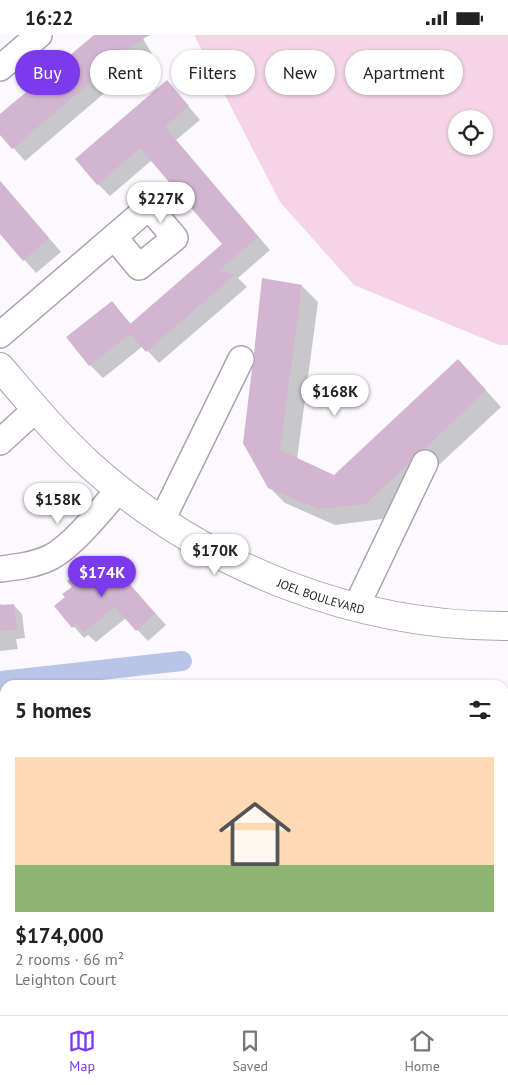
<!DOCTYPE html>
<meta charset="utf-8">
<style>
body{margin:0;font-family:"PT Sans",sans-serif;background:#f2f2f2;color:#222;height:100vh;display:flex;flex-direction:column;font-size:19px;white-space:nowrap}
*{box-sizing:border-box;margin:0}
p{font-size:16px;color:#767676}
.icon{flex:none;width:28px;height:28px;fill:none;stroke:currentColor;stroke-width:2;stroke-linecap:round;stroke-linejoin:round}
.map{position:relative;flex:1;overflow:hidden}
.sheet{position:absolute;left:0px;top:645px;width:509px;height:335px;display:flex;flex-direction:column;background:#fff;border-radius:15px 15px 0 0;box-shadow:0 1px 4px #0004}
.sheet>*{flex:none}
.hud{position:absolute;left:15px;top:15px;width:479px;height:45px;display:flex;gap:10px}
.buttons{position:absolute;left:448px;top:75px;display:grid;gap:10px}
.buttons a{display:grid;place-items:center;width:45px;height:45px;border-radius:50%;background:#fff;box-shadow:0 1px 4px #0004;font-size:25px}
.price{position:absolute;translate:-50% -42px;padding:0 11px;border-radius:18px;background:#fff;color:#222;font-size:16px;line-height:32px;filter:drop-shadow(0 1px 2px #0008)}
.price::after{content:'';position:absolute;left:50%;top:30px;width:15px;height:11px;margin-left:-8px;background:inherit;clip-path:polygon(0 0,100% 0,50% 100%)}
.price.current{background:#7c3aed;color:#fff}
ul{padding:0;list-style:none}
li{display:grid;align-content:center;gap:10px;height:265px;padding:0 15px}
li+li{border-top:1px solid #e0e0e0}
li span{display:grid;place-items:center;height:155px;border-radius:0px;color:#555}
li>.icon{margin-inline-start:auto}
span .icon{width:90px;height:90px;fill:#fffc;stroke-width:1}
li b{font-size:21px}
h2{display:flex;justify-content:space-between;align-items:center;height:60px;padding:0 15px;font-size:21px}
.tag{padding:0 18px;border-radius:22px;background:#fff;box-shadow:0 1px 4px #0004;font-size:18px;line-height:45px}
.tag.current{background:#7c3aed;color:#fff}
.status{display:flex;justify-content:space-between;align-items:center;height:35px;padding:0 25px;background:#fff;direction:ltr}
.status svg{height:14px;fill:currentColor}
.dock{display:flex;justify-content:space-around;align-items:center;height:70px;border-top:1px solid #e0e0e0;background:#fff;font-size:14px;color:#767676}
.dock a{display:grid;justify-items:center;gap:2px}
.dock .current{color:#7c3aed}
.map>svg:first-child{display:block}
</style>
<div class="status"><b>16:22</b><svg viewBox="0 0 49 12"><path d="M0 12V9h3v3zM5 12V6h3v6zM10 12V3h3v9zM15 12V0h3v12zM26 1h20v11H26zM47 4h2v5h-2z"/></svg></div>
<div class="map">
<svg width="508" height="980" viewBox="0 0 508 980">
<rect width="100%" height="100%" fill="#fbf9fd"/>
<path fill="#f5d5e5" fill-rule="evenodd" d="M 194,0 L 508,0 L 508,310 L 499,310 L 354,250 L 280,167 ZM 456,84 L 484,84 L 484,111 L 456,111 Z"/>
<g fill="#0003">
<path d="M 96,0 L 141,0 L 152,19 L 110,43 L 115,49 L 25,126 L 0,98 L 0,81 Z"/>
<path d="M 179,60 L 200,85 L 176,105 L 270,215 L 238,243 L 247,252 L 159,328 L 143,311 L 103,343 L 90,330 L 68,302 L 112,267 L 131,289 L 224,209 L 152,125 L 110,161 L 98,149 Z"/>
<path d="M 0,146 L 61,217 L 36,238 L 0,197 Z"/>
<path d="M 302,251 L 318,267 L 297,424 L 334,442 L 474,342 L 501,372 L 440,429 L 432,432 L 425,444 L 382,484 L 335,490 L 285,468 L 269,452 Z"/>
<path d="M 108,526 L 166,590 L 148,606 L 126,583 L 96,607 L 88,600 L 84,603 L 56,571 L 66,562 L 87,540 L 98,535 Z"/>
<path d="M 0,569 L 3,571 L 14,570 L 22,579 L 25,603 L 16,604 L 18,614 L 0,616 Z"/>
<path d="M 504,833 L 508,837 L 508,881 L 504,881 Z"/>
<path d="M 5,885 L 5,924 L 0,886 Z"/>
</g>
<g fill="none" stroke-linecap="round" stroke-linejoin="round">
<path stroke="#b9c5e8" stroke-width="20" d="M 0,646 L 182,626"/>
</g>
<g fill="#d3b5d2">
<path d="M 94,0 L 150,0 L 98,30 L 104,36 L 12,114 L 0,100 L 0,79 Z"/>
<path d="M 167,45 L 189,71 L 165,92 L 258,202 L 218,236 L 236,239 L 146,317 L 130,299 L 89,331 L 66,302 L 112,266 L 130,289 L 222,209 L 140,113 L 97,150 L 75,124 Z"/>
<path d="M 0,146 L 49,203 L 23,226 L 0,199 Z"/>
<path d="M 262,243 L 302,250 L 280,415 L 334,440 L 458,324 L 486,355 L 424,414 L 417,416 L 409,428 L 366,469 L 318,474 L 268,453 L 243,408 L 252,334 L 255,324 L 254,318 Z"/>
<path d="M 108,524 L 155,578 L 136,596 L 115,572 L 84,597 L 77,589 L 72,593 L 54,571 L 65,562 L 62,559 L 72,552 L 67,546 L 82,534 L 86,538 L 95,530 L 98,533 Z"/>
<path d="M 14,569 L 17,595 L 0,596 L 0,570 Z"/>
</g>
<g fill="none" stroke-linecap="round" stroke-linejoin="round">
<g stroke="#aba2b4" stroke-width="28">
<g id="minor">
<path d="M 0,33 L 39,0"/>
<path d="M 0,300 L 149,172 L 175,203 L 139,232 L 114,202"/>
<path d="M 0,407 L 36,374"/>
<path d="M 162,485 L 241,324"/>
<path d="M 0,534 C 17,532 34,530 49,523 C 71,513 103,473 119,454"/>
<path d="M 356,572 L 425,428"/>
<path d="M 504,775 L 508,775"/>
<path d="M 0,833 L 5,832"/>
</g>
</g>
<g stroke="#aba2b4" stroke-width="30">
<g id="major">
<path id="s1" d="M 0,332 C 29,366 57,400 90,430 C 204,532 355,592 508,591"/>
</g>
</g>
<use href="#minor" stroke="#fff" stroke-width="25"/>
<use href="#major" stroke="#fff" stroke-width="28"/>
</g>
<g text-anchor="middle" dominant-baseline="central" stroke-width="4.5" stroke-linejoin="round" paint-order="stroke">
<g font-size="12" fill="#1f1c23" stroke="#fff">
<text stroke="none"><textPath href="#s1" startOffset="401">JOEL BOULEVARD</textPath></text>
</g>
</g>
</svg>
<div class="buttons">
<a><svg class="icon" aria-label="locate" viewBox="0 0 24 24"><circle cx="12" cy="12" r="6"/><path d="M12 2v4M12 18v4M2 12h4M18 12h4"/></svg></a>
</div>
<b class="price" style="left:161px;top:189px">$227K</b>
<b class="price" style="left:335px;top:382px">$168K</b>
<b class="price" style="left:58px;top:490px">$158K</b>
<b class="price" style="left:215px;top:541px">$170K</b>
<b class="price current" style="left:102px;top:563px">$174K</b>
<div class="hud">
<a class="tag current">Buy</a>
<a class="tag">Rent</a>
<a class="tag">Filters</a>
<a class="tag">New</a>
<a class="tag">Apartment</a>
</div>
<section class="sheet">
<h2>5 homes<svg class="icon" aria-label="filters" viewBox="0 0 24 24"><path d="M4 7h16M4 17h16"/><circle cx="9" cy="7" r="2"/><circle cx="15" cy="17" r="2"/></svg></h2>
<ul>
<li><span style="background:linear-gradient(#ffd9b3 70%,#8fb573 0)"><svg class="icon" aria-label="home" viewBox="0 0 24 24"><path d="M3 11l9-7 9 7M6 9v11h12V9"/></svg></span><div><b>$174,000</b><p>2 rooms · 66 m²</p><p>Leighton Court</p></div></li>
</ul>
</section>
</div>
<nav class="dock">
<a class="current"><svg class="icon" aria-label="map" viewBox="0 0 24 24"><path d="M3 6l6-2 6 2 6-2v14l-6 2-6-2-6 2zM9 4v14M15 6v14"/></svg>Map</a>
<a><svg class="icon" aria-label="saved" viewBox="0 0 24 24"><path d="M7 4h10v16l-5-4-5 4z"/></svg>Saved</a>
<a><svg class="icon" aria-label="home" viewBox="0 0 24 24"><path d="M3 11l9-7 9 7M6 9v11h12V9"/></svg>Home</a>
</nav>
